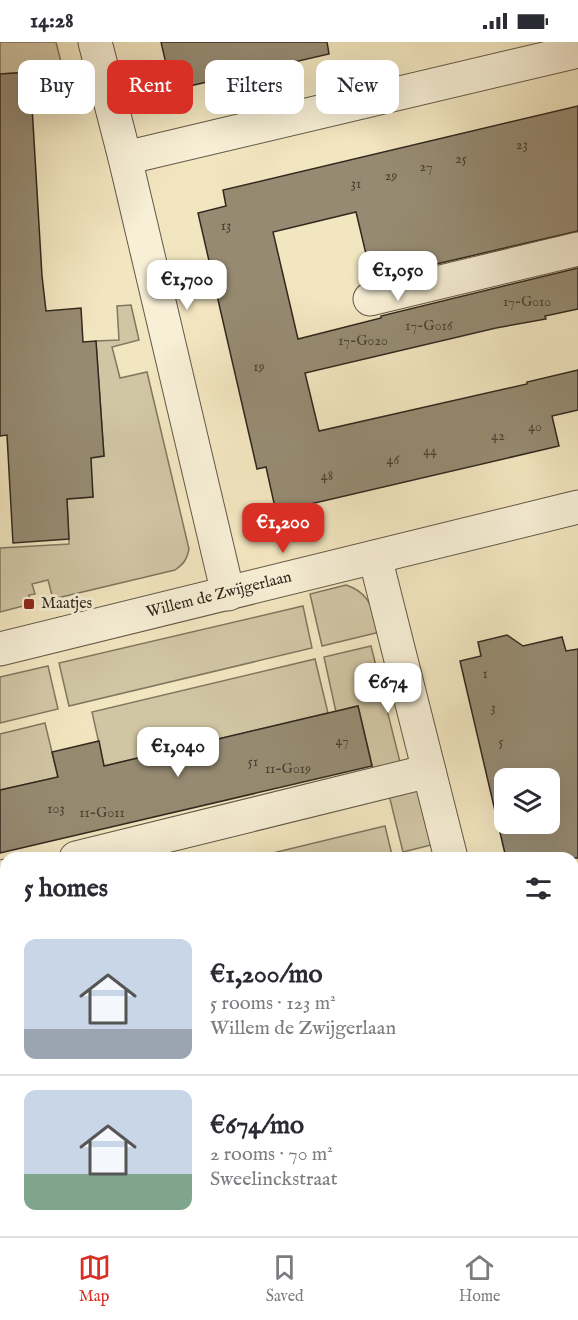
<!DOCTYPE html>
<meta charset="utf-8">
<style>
body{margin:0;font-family:"IM FELL English",serif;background:#f7f7f7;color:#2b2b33;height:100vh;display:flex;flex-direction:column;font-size:22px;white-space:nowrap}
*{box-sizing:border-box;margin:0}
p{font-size:20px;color:#7c7c81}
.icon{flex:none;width:33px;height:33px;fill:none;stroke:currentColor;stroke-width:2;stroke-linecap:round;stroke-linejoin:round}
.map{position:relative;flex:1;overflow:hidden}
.drawer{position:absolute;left:0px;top:810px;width:579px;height:384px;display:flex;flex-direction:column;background:#fff;border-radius:18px 18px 0 0;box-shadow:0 6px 24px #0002}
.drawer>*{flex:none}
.guide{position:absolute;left:18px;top:18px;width:543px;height:54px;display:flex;gap:12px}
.buttons{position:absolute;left:494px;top:726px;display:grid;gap:12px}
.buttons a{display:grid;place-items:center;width:66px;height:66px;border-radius:12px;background:#fff;box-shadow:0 6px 24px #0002;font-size:30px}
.price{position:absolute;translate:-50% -51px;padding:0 14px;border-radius:12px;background:#fff;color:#222;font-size:20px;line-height:39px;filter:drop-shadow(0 2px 3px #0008)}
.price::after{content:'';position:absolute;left:50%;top:36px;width:18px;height:14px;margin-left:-9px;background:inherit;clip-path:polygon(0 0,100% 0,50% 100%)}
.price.active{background:#d93025;color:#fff}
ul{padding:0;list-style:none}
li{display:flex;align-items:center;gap:18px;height:150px;padding:0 24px}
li+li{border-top:2px solid #e1e1e2}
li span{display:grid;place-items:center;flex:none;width:168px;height:120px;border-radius:12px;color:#555}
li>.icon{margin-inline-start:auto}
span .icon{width:72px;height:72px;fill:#fffc;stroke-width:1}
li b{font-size:26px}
h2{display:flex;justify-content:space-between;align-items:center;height:72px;padding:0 24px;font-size:26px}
.pill{padding:0 21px;border-radius:12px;background:#fff;box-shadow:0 6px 24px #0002;font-size:21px;line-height:54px}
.pill.active{background:#d93025;color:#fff}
.status{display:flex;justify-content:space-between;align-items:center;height:42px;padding:0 30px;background:#fff;direction:ltr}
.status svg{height:16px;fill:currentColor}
.tab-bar{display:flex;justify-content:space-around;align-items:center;height:84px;border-top:2px solid #e1e1e2;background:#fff;font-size:16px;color:#7c7c81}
.tab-bar a{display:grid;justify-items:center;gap:3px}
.tab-bar .active{color:#d93025}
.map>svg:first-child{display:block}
</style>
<div class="status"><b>14:28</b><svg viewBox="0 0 49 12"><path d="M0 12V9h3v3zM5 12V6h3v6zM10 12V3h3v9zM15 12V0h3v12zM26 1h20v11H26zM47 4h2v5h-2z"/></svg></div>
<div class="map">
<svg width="578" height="1194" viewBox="0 0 578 1194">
<rect width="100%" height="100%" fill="#f2e6c0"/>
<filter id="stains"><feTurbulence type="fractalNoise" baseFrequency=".00333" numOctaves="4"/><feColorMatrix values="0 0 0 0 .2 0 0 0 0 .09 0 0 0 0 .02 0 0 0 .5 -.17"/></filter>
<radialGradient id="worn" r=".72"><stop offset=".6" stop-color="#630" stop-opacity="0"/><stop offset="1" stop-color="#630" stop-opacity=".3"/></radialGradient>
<g fill="#d1c6a4" stroke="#827761" stroke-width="1.5">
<path d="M 0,0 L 56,0 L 63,28 L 0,32 Z"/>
<path d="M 131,263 L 139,298 L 112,305 L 120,336 L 147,330 L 189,507 C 187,517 184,522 175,528 L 53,557 L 48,538 L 32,542 L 35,552 L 29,553 L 31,562 L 0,570 L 0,506 L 69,502 L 67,457 L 93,455 L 90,415 L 104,414 L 96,299 L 119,298 L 117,264 Z"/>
<path d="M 346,543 C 371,551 372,568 380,590 L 322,604 L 310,552 Z"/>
<path d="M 303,564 L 312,606 L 69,664 L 59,621 Z"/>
<path d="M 371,604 L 401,724 L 374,731 L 358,664 L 336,670 L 324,615 Z"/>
<path d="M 315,617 L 328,671 L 104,724 L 92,670 Z"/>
<path d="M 48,624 L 58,667 L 0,681 L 0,635 Z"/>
<path d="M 45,681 L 58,735 L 0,748 L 0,692 Z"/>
<path d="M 417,746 L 431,803 L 403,810 L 389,753 Z"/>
<path d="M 385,784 L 392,813 L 380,816 L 252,816 Z"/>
<path d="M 6,845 L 6,1047 L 0,1048 L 0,847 Z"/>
<path d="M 6,1057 L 6,1129 L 0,1129 L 0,1058 Z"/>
<path d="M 35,1188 L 110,1188 L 111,1194 L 34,1194 Z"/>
</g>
<g fill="#968b72" stroke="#32281e" stroke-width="1.5" fill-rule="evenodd">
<path d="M 161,0 L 327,0 L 329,12 L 172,48 Z"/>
<path d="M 30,30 L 42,234 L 46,269 L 81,266 L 83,300 L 96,299 L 104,414 L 91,416 L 93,455 L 67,457 L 69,497 L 13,501 L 7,393 L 0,394 L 0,32 Z"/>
<path d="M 578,64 L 578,189 L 372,237 L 356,170 L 273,190 L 298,297 L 381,276 L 381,274 L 578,226 L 578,267 L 545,274 L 546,277 L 496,286 L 305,331 L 319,389 L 527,342 L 527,340 L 578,328 L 578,368 L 552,374 L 559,404 L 276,470 L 266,425 L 257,427 L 198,171 L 226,164 L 223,148 Z"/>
<path d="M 507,593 L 523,604 L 562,595 L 566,609 L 578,607 L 578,816 L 506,816 L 460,619 L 481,614 L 478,600 ZM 504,736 L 549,736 L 549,782 L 504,782 Z"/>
<path d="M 358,664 L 372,724 L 0,811 L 0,748 L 58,735 L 52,710 L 99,699 L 104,724 Z"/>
</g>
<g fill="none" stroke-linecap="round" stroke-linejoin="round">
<g stroke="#625846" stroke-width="35">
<g id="minor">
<path d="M 95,0 L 125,116 L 228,552"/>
<path d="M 125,116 L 578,9"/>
<path d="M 370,257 L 578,207"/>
<path d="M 375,515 L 451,816"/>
<path d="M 0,607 L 578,465"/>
<path d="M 76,816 L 429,729"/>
<path d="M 0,836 L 6,834"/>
<path d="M 573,901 L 578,900"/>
<path d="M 0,1141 L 6,1145"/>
<path d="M 14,1188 L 14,1194"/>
<path d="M 121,1188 L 122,1194"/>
<path d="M 541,1188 L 543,1194"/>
</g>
</g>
<use href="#minor" stroke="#f7efd6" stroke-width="33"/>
</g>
<rect fill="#8f2418" stroke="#f7efd6" stroke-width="2" x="23" y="556" width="12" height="12" rx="3"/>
<g text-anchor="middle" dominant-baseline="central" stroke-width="6" stroke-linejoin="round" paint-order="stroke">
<g font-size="14" fill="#4b4133">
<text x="522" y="103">23</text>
<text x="461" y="117">25</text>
<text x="426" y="125">27</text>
<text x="391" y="134">29</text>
<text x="356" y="142">31</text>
<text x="226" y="184">13</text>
<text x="527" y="260">17-G010</text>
<text x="429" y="284">17-G016</text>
<text x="363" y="299">17-G020</text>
<text x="259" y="325">19</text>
<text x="535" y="385">40</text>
<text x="498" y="394">42</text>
<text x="430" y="409">44</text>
<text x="393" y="418">46</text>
<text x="327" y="434">48</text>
<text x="485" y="632">1</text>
<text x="493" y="666">3</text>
<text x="342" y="699">47</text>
<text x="501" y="700">5</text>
<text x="253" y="720">51</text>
<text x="288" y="727">11-G019</text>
<text x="56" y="767">103</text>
<text x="102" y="771">11-G011</text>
</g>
<g font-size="16" fill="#32281e" stroke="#f7efd6">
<text transform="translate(219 553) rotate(-14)">Willem de Zwijgerlaan</text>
</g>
<g font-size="16" fill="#32281e" stroke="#f7efd6" text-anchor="start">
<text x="41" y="562">Maatjes</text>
</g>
</g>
<rect width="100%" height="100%" filter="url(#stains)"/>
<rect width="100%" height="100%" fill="url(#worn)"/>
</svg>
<div class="buttons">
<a><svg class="icon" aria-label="layers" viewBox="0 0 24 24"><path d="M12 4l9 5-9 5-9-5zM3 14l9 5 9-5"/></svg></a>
</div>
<b class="price" style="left:398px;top:260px">€1,050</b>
<b class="price" style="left:187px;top:269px">€1,700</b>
<b class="price active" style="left:283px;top:512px">€1,200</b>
<b class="price" style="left:388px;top:672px">€674</b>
<b class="price" style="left:178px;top:736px">€1,040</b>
<div class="guide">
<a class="pill">Buy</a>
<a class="pill active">Rent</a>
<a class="pill">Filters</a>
<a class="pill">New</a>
</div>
<section class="drawer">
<h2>5 homes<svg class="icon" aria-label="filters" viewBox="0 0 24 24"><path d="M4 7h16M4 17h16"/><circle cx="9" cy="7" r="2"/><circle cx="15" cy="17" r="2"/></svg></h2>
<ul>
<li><span style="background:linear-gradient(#c9d6e8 75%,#9aa5b1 0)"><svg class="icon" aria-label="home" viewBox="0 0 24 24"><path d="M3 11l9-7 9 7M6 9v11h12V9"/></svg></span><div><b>€1,200/mo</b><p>5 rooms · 123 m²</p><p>Willem de Zwijgerlaan</p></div></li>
<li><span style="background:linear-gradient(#c9d6e8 70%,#7fa58c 0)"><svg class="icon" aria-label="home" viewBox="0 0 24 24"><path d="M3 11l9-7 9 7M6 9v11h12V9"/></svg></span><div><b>€674/mo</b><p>2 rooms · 70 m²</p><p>Sweelinckstraat</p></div></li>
</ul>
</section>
</div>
<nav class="tab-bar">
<a class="active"><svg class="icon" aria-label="map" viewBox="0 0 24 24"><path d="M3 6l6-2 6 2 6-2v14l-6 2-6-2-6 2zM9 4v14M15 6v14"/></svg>Map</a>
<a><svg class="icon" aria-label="saved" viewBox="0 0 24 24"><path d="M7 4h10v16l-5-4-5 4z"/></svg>Saved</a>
<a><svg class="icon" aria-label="home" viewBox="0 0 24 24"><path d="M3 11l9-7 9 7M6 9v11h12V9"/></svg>Home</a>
</nav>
